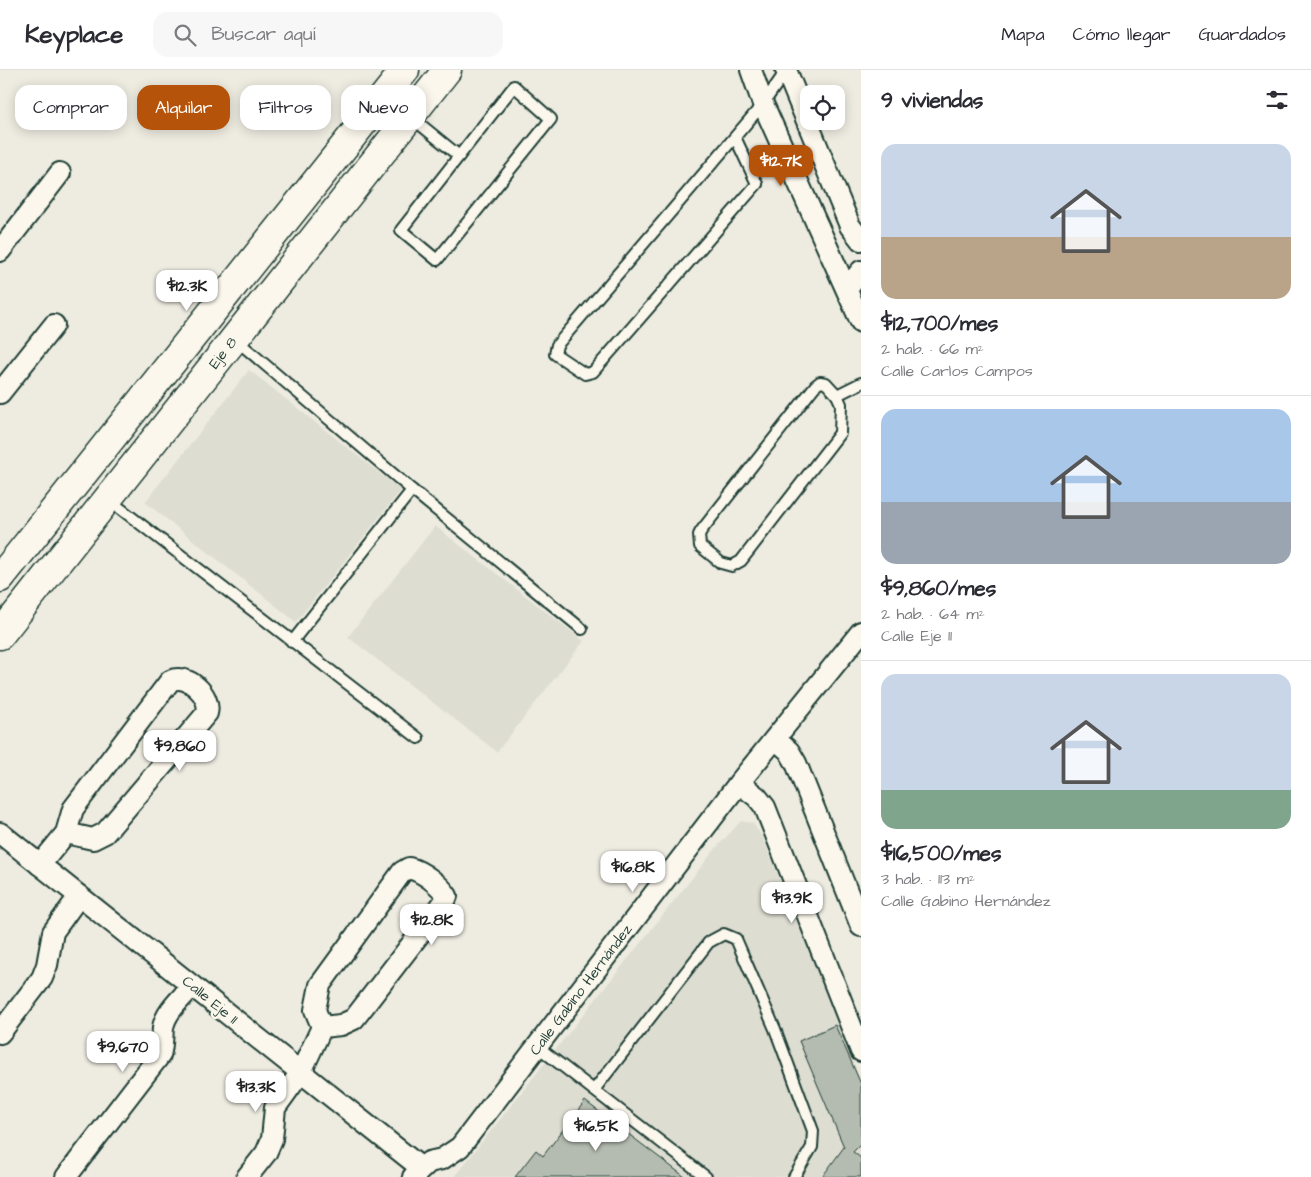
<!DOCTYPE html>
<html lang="es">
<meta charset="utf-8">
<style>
body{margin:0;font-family:"Architects Daughter",sans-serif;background:#f7f7f7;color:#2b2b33;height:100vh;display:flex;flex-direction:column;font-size:19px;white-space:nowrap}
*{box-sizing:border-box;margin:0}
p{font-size:16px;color:#7c7c81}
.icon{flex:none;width:28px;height:28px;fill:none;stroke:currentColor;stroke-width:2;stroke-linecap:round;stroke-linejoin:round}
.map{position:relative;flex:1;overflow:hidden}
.drawer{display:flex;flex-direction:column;background:#fff;width:450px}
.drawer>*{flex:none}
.top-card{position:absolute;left:15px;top:15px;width:475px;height:45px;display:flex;gap:10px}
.buttons{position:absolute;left:800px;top:15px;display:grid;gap:10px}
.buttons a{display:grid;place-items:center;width:45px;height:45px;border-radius:10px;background:#fff;box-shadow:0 2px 12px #0003;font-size:25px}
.price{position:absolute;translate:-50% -42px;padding:0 11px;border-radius:10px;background:#fff;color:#222;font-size:16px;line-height:32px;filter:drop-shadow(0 1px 2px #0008)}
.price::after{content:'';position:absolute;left:50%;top:30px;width:15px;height:11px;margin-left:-8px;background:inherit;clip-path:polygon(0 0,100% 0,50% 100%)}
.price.selected{background:#b45309;color:#fff}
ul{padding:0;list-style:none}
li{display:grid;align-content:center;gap:10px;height:265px;padding:0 20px}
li+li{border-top:1px solid #e1e1e2}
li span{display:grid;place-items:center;height:155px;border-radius:15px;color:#555}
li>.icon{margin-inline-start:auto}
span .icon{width:90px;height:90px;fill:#fffc;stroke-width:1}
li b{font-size:21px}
h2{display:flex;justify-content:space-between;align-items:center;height:60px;padding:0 20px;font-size:21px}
.chip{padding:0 18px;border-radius:15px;background:#fff;box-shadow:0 2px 12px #0003;font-size:18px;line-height:45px}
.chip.selected{background:#b45309;color:#fff}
header{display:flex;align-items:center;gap:30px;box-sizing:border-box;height:70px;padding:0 25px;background:#fff;border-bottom:1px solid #e1e1e2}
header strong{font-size:24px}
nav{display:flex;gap:28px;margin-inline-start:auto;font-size:18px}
.search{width:350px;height:45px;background:#f7f7f7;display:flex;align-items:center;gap:12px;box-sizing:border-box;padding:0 18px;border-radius:15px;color:#7c7c81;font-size:19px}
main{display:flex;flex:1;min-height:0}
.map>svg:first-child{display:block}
</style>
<header>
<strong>Keyplace</strong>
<div class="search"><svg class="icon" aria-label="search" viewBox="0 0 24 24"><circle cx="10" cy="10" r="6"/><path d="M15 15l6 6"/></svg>Buscar aquí</div>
<nav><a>Mapa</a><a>Cómo llegar</a><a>Guardados</a></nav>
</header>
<main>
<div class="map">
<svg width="861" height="1107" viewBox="0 0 861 1107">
<rect width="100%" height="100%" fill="#eeece1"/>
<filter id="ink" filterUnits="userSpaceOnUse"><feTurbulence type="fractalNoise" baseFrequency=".02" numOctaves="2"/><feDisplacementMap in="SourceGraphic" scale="10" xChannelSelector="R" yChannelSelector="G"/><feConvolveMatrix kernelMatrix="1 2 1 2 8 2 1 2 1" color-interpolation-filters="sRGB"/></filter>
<g filter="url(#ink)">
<g fill="#ddddd2">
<path d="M 249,300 L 401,420 L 296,552 L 145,432 Z"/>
<path d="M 435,456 L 584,571 L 497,682 L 348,567 Z"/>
<path d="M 741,751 L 753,753 L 763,768 L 861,1011 L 861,1107 L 454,1107 L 717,777 Z"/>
</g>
<g fill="#b4bbb0" stroke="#1f3d34">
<path d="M 835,955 L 861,1014 L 861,1074 L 853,1082 L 861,1088 L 861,1107 L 822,1107 L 844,1077 L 799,971 Z"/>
<path d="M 585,1031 L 685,1107 L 515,1107 L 536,1080 L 543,1086 Z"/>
</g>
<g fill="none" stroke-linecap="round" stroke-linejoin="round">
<g stroke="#1f3d34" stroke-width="14">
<g id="service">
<path d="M 514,16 L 551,49 L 437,190 L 401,160 Z"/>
<path d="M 411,47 L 459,86"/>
<path d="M 735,67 L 757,114 L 593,302 L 585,304 L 555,284 L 557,275 L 763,34 L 786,1"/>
<path d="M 235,269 L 412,420 L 292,572"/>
<path d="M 820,312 L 826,313 L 837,325 L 841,334 L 840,363 L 741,491 L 732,496 L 721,493 L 700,476 L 699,465 L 701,461 L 815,316 Z"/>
<path d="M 837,325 L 861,313"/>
<path d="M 412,420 L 582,559"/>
<path d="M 108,429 L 418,668"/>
<path d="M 538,977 L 706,1107"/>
<path d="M 594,1020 L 709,872 L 724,864 L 736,869 L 775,959 L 813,1061 L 812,1077 L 794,1107"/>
</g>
</g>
<g stroke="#1f3d34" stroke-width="24">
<g id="minor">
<path d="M 751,0 L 763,34 L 861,252"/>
<path d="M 786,0 L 850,156 L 861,170"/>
<path d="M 0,181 L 60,103"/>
<path d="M 847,219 L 861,201"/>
<path d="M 0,323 L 54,255"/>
<path d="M 775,669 L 789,681 L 796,693 L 861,856"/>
<path d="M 739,713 L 757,727 L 765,737 L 861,981"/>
<path d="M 0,763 L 420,1097"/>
<path d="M 40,795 L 66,763 L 73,739 L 170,611 C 186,602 212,625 207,643 L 105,763 L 93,769 L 66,763"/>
<path d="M 0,963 L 42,908 L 47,895 L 53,862 L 79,826"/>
<path d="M 66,1107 L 160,985 C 163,975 162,968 163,958 C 165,942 182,928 192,916"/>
<path d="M 247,1107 L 266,1083 L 272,1069 L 275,1038 L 301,1002 L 322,957 L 315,940 L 320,915 L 402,802 L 409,798 C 422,801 440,815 447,826 L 445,831 L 354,949 L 341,955 L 322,957"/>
<path d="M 413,1107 L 429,1092 L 442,1089 L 460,1077 L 739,713 L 861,562"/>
</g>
</g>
<g stroke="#1f3d34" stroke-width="31">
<g id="secondary">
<path d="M 0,508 L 405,0"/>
<path d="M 0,565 L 447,0"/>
</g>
</g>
<use href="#service" stroke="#fbf7ec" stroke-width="10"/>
<use href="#minor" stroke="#fbf7ec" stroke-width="20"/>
<use href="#secondary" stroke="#fbf7ec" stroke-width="28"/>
</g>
</g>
<g text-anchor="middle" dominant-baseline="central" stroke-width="5" stroke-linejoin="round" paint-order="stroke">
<g font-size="15" fill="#1f3d34" stroke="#fbf7ec">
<text transform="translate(223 283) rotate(-52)">Eje 8</text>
<text transform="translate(581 920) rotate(-53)">Calle Gabino Hernández</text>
<text transform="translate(210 930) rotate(39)">Calle Eje 11</text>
</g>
</g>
</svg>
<div class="buttons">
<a><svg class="icon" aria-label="locate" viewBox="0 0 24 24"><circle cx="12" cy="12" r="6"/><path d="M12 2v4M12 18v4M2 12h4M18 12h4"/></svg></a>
</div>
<b class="price selected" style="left:781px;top:117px">$12.7K</b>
<b class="price" style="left:187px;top:242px">$12.3K</b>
<b class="price" style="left:180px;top:702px">$9,860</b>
<b class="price" style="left:633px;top:823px">$16.8K</b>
<b class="price" style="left:792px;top:854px">$13.9K</b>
<b class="price" style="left:432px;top:876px">$12.8K</b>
<b class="price" style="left:123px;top:1003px">$9,670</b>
<b class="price" style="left:256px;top:1043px">$13.3K</b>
<b class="price" style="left:596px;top:1082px">$16.5K</b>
<div class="top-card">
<a class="chip">Comprar</a>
<a class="chip selected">Alquilar</a>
<a class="chip">Filtros</a>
<a class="chip">Nuevo</a>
</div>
</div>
<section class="drawer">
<h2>9 viviendas<svg class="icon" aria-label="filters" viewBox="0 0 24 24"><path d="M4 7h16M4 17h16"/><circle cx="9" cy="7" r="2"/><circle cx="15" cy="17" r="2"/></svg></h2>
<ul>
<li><span style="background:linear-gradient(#c9d6e8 60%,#b9a48a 0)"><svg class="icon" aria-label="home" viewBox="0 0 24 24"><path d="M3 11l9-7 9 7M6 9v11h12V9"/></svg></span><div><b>$12,700/mes</b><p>2 hab. · 66 m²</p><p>Calle Carlos Campos</p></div></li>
<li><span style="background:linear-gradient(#a9c7e8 60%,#9aa5b1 0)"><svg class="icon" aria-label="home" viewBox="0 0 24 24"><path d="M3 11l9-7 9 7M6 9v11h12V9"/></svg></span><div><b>$9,860/mes</b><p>2 hab. · 64 m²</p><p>Calle Eje 11</p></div></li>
<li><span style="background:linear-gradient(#c9d6e8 75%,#7fa58c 0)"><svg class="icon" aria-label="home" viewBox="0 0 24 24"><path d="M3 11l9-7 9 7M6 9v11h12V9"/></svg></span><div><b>$16,500/mes</b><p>3 hab. · 113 m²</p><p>Calle Gabino Hernández</p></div></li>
</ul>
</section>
</main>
